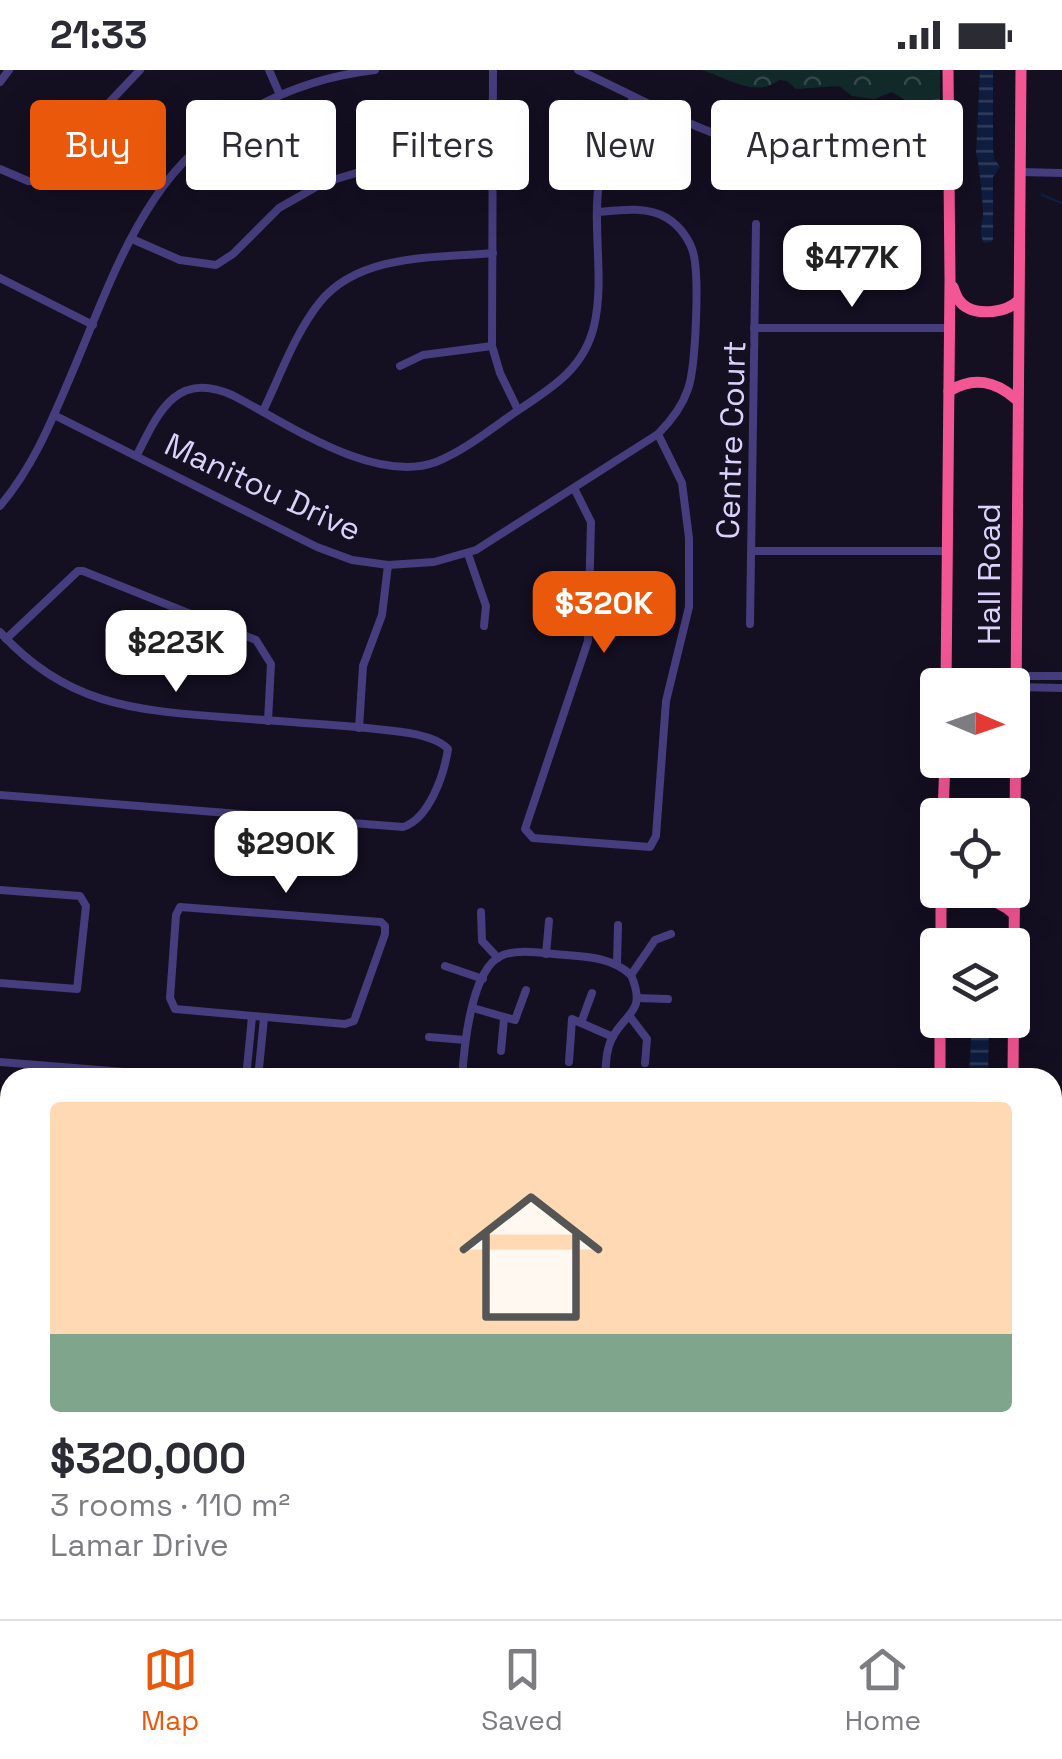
<!DOCTYPE html>
<meta charset="utf-8">
<style>
body{margin:0;font-family:"Space Grotesk",sans-serif;background:#f7f7f7;color:#2b2b33;height:100vh;display:flex;flex-direction:column;font-size:38px;white-space:nowrap}
*{box-sizing:border-box;margin:0}
p{font-size:32px;color:#7c7c81}
.icon{flex:none;width:55px;height:55px;fill:none;stroke:currentColor;stroke-width:2;stroke-linecap:round;stroke-linejoin:round}
.map{position:relative;flex:1;overflow:hidden}
.details{position:absolute;left:0px;top:998px;width:1062px;height:552px;display:flex;flex-direction:column;background:#fff;border-radius:30px 30px 0 0;box-shadow:0 10px 40px #0002}
.details>*{flex:none}
.hud{position:absolute;left:30px;top:30px;width:1002px;height:90px;display:flex;gap:20px}
.needle{width:65px;rotate:92deg}
.buttons{position:absolute;left:920px;top:598px;display:grid;gap:20px}
.buttons a{display:grid;place-items:center;width:110px;height:110px;border-radius:10px;background:#fff;box-shadow:0 10px 40px #0002;font-size:50px}
.price{position:absolute;translate:-50% -85px;padding:0 22px;border-radius:20px;background:#fff;color:#222;font-size:32px;line-height:65px;filter:drop-shadow(0 2px 5px #0008)}
.price::after{content:'';position:absolute;left:50%;top:60px;width:30px;height:22px;margin-left:-15px;background:inherit;clip-path:polygon(0 0,100% 0,50% 100%)}
.price.selected{background:#ea580c;color:#fff}
ul{padding:0;list-style:none}
li{display:grid;align-content:center;gap:20px;height:530px;padding:0 50px}
li span{display:grid;place-items:center;height:310px;border-radius:10px;color:#555}
li>.icon{margin-inline-start:auto}
span .icon{width:180px;height:180px;fill:#fffc;stroke-width:1}
li b{font-size:42px}
.pill{padding:0 35px;border-radius:10px;background:#fff;box-shadow:0 10px 40px #0002;font-size:35px;line-height:90px}
.pill.selected{background:#ea580c;color:#fff}
.status{display:flex;justify-content:space-between;align-items:center;height:70px;padding:0 50px;background:#fff;direction:ltr}
.status svg{height:28px;fill:currentColor}
.tabs{display:flex;justify-content:space-around;align-items:center;height:140px;border-top:2px solid #e1e1e2;background:#fff;font-size:28px;color:#7c7c81}
.tabs a{display:grid;justify-items:center;gap:5px}
.tabs .selected{color:#ea580c}
.map>svg:first-child{display:block}
</style>
<div class="status"><b>21:33</b><svg viewBox="0 0 49 12"><path d="M0 12V9h3v3zM5 12V6h3v6zM10 12V3h3v9zM15 12V0h3v12zM26 1h20v11H26zM47 4h2v5h-2z"/></svg></div>
<div class="map">
<svg width="1062" height="1549" viewBox="0 0 1062 1549">
<defs>
<pattern id="forest-crowns" width="20" height="18" patternUnits="userSpaceOnUse" patternTransform="scale(2.5)"><rect width="20" height="18" fill="#132a2b"/><path d="M2 6a3 3 0 1 1 6 0M12 15a3 3 0 1 1 6 0" fill="none" stroke="#35484b"/></pattern>
<pattern id="water-rules" width="6" height="5" patternUnits="userSpaceOnUse" patternTransform="scale(2.5)"><rect width="6" height="5" fill="#0f1d40"/><path d="M0 2.5h6" fill="none" stroke="#313d5c"/></pattern>
</defs>
<rect width="100%" height="100%" fill="#140f21"/>
<path fill="url(#forest-crowns)" d="M 701,0 L 940,0 L 940,57 L 922,54 L 910,33 L 892,22 L 874,29 L 852,26 L 839,16 L 796,19 L 787,11 L 779,10 C 755,29 727,7 701,0 Z"/>
<g fill="url(#water-rules)">
<path d="M 980,0 L 993,0 L 993,78 L 994,88 L 1000,97 L 993,107 L 993,168 L 992,172 L 984,173 C 978,163 983,154 983,142 C 983,132 979,91 976,84 Z"/>
<path d="M 972,950 L 989,950 L 988,1007 L 969,1007 Z"/>
<path d="M 10,1403 L 10,1514 L 0,1510 L 0,1404 Z"/>
</g>
<g fill="none" stroke-linecap="round" stroke-linejoin="round">
<g stroke="#0f1d40" stroke-width="2.5">
<path d="M 1042,125 L 1062,133"/>
<path d="M 0,1044 L 10,1045"/>
<path d="M 1052,1079 L 1062,1079"/>
<path d="M 639,1549 L 640,1540"/>
</g>
<g stroke="#453d7d" stroke-width="8">
<path d="M 269,0 L 280,25"/>
<path d="M 493,0 L 492,276 L 500,303 L 518,340"/>
<path d="M 578,0 C 619,18 658,40 698,57 C 763,84 842,103 912,97"/>
<path d="M 0,12 L 9,0"/>
<path d="M 947,94 L 917,94 L 912,97 L 918,101 L 947,101"/>
<path d="M 848,96 L 854,72"/>
<path d="M 0,99 L 28,111 L 43,112 L 54,103 L 87,56 L 140,0"/>
<path d="M 1020,102 L 1062,103"/>
<path d="M 132,169 L 180,190 L 216,195 L 233,184 L 279,138 L 323,113 L 366,100 L 493,84"/>
<path d="M 0,208 L 93,255"/>
<path d="M 754,258 L 950,258"/>
<path d="M 400,296 L 423,285 L 492,276"/>
<path d="M 263,341 C 280,306 295,263 320,232 C 360,183 437,188 493,183"/>
<path d="M 54,345 L 317,477 L 352,490 L 388,495 L 434,492 L 476,480 L 658,364 C 671,351 682,337 688,319 C 696,296 699,210 694,186 C 691,171 680,156 667,148 C 647,136 620,140 598,142"/>
<path d="M 137,385 C 158,343 176,300 232,325 C 287,353 374,415 436,392 C 466,380 493,357 520,339 C 553,317 584,298 594,256 C 605,210 592,159 599,112 C 603,81 619,54 634,27"/>
<path d="M 574,418 L 591,452 L 588,571 L 525,759 L 533,768 L 650,777 L 656,766 L 666,631 L 689,537 L 689,468 L 682,413 L 658,364"/>
<path d="M 0,436 C 32,398 50,355 69,310 C 95,250 117,185 153,131 C 202,55 287,10 375,0"/>
<path d="M 752,481 L 945,481"/>
<path d="M 468,484 L 486,536 L 484,556"/>
<path d="M 750,554 L 756,154"/>
<path d="M 0,562 C 65,634 132,640 222,647 C 274,651 325,654 376,659 C 397,661 434,664 448,679 C 444,705 429,749 403,757 L 0,725"/>
<path d="M 6,569 L 78,501 L 83,501 L 256,570 L 271,594 L 268,651"/>
<path d="M 1016,606 L 1062,606"/>
<path d="M 1016,617 L 1062,618"/>
<path d="M 359,658 L 363,596 L 382,545 L 388,495"/>
<path d="M 0,820 L 80,826 L 86,836 L 77,919 L 0,913"/>
<path d="M 180,837 L 381,852 L 385,856 L 385,864 L 354,951 L 345,954 L 175,939 L 170,928 L 176,845 Z"/>
<path d="M 481,842 L 482,871 L 498,888"/>
<path d="M 546,884 L 549,851"/>
<path d="M 617,893 L 618,855"/>
<path d="M 445,896 L 483,909"/>
<path d="M 637,928 L 668,929"/>
<path d="M 473,938 L 515,950 L 526,920"/>
<path d="M 631,948 L 647,969 L 645,993"/>
<path d="M 581,953 L 592,923"/>
<path d="M 429,967 L 465,970"/>
<path d="M 501,981 L 504,949"/>
<path d="M 0,992 L 198,1008"/>
<path d="M 569,992 L 572,949 L 613,967"/>
<path d="M 246,1008 L 252,947"/>
<path d="M 258,1008 L 264,948"/>
<path d="M 462,1008 C 464,978 471,897 503,885 C 522,878 546,884 566,885 C 590,887 613,888 631,905"/>
<path d="M 605,1008 C 606,994 606,980 612,968 C 626,942 647,942 631,905 L 655,870 L 671,864"/>
<path d="M 1052,1147 L 1062,1147"/>
<path d="M 0,1259 L 10,1260"/>
<path d="M 212,1549 L 232,1540"/>
</g>
<g stroke="#f35694" stroke-width="11">
<path d="M 953,217 C 956,225 959,234 968,238 C 982,245 1007,242 1018,231"/>
<path d="M 949,321 C 974,306 995,311 1016,329"/>
<path d="M 946,615 L 950,210 L 948,0"/>
<path d="M 943,745 L 945,690"/>
<path d="M 941,820 L 941,875"/>
<path d="M 941,828 C 970,826 992,824 1014,844"/>
<path d="M 940,1008 L 940,950"/>
<path d="M 1013,1008 L 1021,0"/>
<path d="M 918,1549 L 919,1540"/>
<path d="M 964,1549 L 966,1540"/>
</g>
</g>
<g text-anchor="middle" dominant-baseline="central" stroke-width="10" stroke-linejoin="round" paint-order="stroke">
<g font-size="32" fill="#dbd2fc" stroke="#140f21">
<text transform="translate(731 370) rotate(-88)">Centre Court</text>
<text transform="translate(263 417) rotate(25)">Manitou Drive</text>
<text transform="translate(989 504) rotate(-90)">Hall Road</text>
</g>
</g>
</svg>
<div class="buttons">
<a><svg class="needle" viewBox="-14 -14 28 28"><path d="M0-13l5 13h-10z" fill="#e53935"/><path d="M0 13l5-13h-10z" fill="#7c7c81"/></svg></a>
<a><svg class="icon" aria-label="locate" viewBox="0 0 24 24"><circle cx="12" cy="12" r="6"/><path d="M12 2v4M12 18v4M2 12h4M18 12h4"/></svg></a>
<a><svg class="icon" aria-label="layers" viewBox="0 0 24 24"><path d="M12 4l9 5-9 5-9-5zM3 14l9 5 9-5"/></svg></a>
</div>
<b class="price" style="left:852px;top:240px">$477K</b>
<b class="price selected" style="left:604px;top:586px">$320K</b>
<b class="price" style="left:176px;top:625px">$223K</b>
<b class="price" style="left:286px;top:826px">$290K</b>
<div class="hud">
<a class="pill selected">Buy</a>
<a class="pill">Rent</a>
<a class="pill">Filters</a>
<a class="pill">New</a>
<a class="pill">Apartment</a>
</div>
<section class="details">
<ul>
<li><span style="background:linear-gradient(#ffd9b3 75%,#7fa58c 0)"><svg class="icon" aria-label="home" viewBox="0 0 24 24"><path d="M3 11l9-7 9 7M6 9v11h12V9"/></svg></span><div><b>$320,000</b><p>3 rooms · 110 m²</p><p>Lamar Drive</p></div></li>
</ul>
</section>
</div>
<nav class="tabs">
<a class="selected"><svg class="icon" aria-label="map" viewBox="0 0 24 24"><path d="M3 6l6-2 6 2 6-2v14l-6 2-6-2-6 2zM9 4v14M15 6v14"/></svg>Map</a>
<a><svg class="icon" aria-label="saved" viewBox="0 0 24 24"><path d="M7 4h10v16l-5-4-5 4z"/></svg>Saved</a>
<a><svg class="icon" aria-label="home" viewBox="0 0 24 24"><path d="M3 11l9-7 9 7M6 9v11h12V9"/></svg>Home</a>
</nav>
